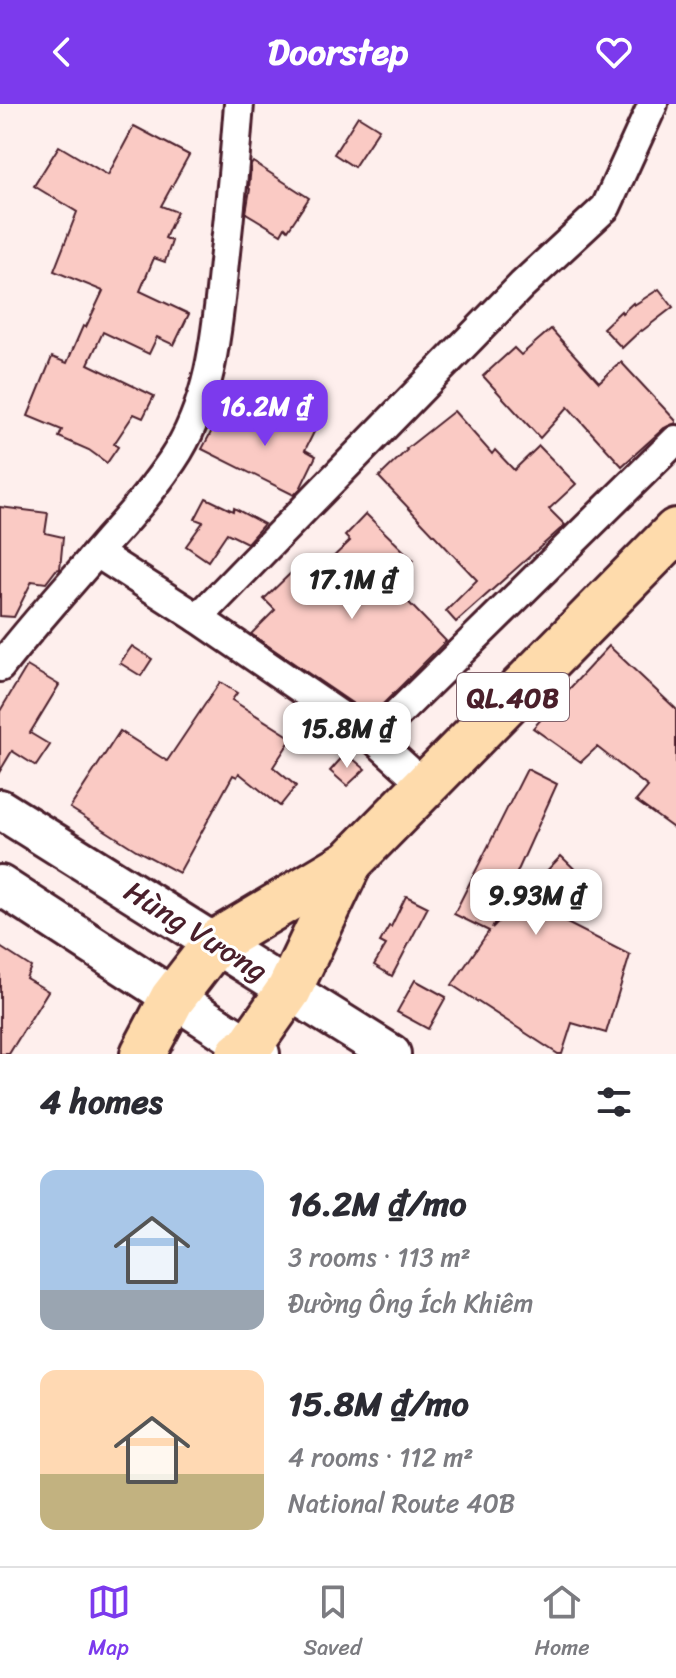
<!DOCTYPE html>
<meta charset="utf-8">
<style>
body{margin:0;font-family:Sriracha,sans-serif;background:#f2f2f3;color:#2b2b33;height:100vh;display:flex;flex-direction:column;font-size:30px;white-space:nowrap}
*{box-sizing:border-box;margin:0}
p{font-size:26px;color:#7c7c81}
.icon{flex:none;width:44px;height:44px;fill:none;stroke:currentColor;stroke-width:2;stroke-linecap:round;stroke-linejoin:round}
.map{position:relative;height:950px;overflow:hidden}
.panel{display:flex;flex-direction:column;background:#fff;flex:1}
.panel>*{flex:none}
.price{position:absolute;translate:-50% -68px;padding:0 18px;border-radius:16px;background:#fff;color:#222;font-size:26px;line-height:52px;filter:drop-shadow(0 2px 4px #0008)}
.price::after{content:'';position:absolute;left:50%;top:48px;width:24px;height:18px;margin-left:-12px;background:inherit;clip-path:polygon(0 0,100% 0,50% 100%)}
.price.active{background:#7c3aed;color:#fff}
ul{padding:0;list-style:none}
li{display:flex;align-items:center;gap:24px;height:200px;padding:0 40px}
li span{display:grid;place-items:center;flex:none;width:224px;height:160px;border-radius:16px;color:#555}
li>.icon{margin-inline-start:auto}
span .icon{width:96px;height:96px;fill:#fffc;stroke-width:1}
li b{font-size:34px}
h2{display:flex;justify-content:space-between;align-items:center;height:96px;padding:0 40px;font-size:34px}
header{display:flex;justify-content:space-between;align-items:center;height:104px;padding:0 40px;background:#7c3aed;color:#fff;font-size:36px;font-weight:700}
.tabs{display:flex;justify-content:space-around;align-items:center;height:112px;border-top:2px solid #e1e1e2;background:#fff;font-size:22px;color:#7c7c81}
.tabs a{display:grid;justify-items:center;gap:4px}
.tabs .active{color:#7c3aed}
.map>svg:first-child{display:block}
</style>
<header><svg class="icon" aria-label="back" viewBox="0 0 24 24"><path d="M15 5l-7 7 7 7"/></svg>Doorstep<svg class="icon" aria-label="heart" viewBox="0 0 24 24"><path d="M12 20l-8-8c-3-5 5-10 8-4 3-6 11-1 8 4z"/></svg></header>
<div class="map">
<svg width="676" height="950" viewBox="0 0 676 950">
<rect width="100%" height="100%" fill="#feefed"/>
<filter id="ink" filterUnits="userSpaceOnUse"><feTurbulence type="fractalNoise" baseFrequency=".0125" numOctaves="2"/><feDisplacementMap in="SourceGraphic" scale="16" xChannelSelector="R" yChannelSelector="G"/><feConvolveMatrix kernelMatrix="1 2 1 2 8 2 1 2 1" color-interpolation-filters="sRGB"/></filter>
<g filter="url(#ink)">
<g fill="#facac4" stroke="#4a1f2b" stroke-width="2">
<path d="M 358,12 L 379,25 L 354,63 L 334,50 Z"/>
<path d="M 134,22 L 189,51 L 161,102 L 177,108 L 165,134 L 172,137 L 165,158 L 154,154 L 140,187 L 189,210 L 174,241 L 157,233 L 149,250 L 103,228 L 88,260 L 154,292 L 143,314 L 134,310 L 114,340 L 118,343 L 107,359 L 89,346 L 59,333 L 62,326 L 28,312 L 52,253 L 67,259 L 83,222 L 86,223 L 103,187 L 54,167 L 77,108 L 34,82 L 59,42 L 108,71 Z"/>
<path d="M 253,58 L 309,94 L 288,126 L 285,123 L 281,130 L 246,109 L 250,85 L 249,84 L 251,61 Z"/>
<path d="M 659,185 L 673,203 L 642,227 L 641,226 L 622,244 L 603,224 L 621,207 L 622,209 L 633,199 L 634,201 Z"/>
<path d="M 551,225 L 599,278 L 621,258 L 676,317 L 676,319 L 664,324 L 622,362 L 568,303 L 540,334 L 483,272 L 514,244 L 521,251 Z"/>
<path d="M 272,302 L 316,324 L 305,346 L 316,352 L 300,385 L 294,391 L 202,345 L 223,306 L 261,324 Z"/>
<path d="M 454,307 L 492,350 L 495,346 L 514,366 L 539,342 L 576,380 L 549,405 L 565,421 L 456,518 L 446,507 L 477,476 L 379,373 L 407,346 L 406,345 Z"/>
<path d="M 206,394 L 233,407 L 234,404 L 264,420 L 247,439 L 227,429 L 208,457 L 186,442 L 203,418 L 195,415 Z"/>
<path d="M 0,403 L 48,409 L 45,429 L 63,433 L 60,465 L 56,466 L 46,479 L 32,477 L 14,513 L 0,512 Z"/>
<path d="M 366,410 L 413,456 L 389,478 L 446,537 L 371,612 L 251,530 L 275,506 L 264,495 L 294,466 L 306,479 L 350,437 L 345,432 Z"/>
<path d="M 132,542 L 152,555 L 141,572 L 120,559 Z"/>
<path d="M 609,542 L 676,605 L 676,726 L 636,697 L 648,683 L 597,643 L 581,658 L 533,624 Z"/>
<path d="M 27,562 L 59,581 L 30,629 L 50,641 L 36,662 L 12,647 L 0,667 L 0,607 Z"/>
<path d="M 220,578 L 237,589 L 232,596 L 292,634 L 273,663 L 296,682 L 280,702 L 239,669 L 237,673 L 233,671 L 179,769 L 136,746 L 70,704 L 120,627 L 167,657 Z"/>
<path d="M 346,649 L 365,665 L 347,682 L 330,667 Z"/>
<path d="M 527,665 L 557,680 L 492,824 L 561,752 L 588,778 L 555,813 L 630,851 L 606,929 L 572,919 L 562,950 L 558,950 L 452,881 L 489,827 L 454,810 Z"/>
<path d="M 406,792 L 428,803 L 392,872 L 374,861 L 386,841 L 380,838 L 389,822 L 391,823 Z"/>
<path d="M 0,843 L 31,863 L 26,874 L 48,887 L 9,950 L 0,950 Z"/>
<path d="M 415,876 L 446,893 L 428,925 L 397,908 Z"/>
</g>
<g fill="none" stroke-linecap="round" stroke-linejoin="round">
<g stroke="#4a1f2b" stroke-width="34">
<g id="street">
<path d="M 97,449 L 198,514 L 373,634 L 426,682"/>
<path d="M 198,514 L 522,181 L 606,103 L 653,0"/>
<path d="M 0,563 C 34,519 71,479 107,437 C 130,412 153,385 172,357 C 212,298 217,226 224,158 C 230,105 235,53 239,0"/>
<path d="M 373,634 L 676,336"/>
</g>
</g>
<g stroke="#4a1f2b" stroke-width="44">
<g id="secondary">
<path d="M 0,705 L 391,950"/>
<path d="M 0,781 L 260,950"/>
</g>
</g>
<g stroke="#4a1f2b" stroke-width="50">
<g id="highway">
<path d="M 143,950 L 172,895 L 216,838 L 350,758 L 676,427"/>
<path d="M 239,950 L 249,943 L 289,886 L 350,758"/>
</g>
</g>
<use href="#street" stroke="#fff" stroke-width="28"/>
<use href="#secondary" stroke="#fff" stroke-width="38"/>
<use href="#highway" stroke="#fedbac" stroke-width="44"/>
</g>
</g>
<g text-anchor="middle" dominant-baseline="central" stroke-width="6" stroke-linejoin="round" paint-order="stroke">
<rect fill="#fff" stroke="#80626b" stroke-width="2" x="457" y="569" width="112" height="48" rx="6"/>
<g font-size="28" font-weight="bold" fill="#4a1f2b">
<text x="513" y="593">QL.40B</text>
</g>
<g font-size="30" fill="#4a1f2b" stroke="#fff">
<text transform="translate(196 827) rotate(32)">Hùng Vương</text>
</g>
</g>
</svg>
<b class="price active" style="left:265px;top:344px">16.2M ₫</b>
<b class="price" style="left:352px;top:517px">17.1M ₫</b>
<b class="price" style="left:347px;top:666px">15.8M ₫</b>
<b class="price" style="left:536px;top:833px">9.93M ₫</b>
</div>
<section class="panel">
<h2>4 homes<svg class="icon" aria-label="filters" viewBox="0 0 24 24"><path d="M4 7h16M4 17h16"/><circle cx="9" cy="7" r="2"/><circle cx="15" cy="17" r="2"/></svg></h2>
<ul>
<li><span style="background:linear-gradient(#a9c7e8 75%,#9aa5b1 0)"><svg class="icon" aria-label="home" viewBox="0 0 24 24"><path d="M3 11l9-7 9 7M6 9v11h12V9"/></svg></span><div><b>16.2M ₫/mo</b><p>3 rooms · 113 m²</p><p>Đường Ông Ích Khiêm</p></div></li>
<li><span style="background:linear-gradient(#ffd9b3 65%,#c2b280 0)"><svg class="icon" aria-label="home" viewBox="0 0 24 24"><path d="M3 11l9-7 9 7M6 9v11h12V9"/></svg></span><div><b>15.8M ₫/mo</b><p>4 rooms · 112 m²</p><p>National Route 40B</p></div></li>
</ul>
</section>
<nav class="tabs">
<a class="active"><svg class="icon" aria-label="map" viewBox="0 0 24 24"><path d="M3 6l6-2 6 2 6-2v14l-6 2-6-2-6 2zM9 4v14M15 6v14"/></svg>Map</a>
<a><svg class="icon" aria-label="saved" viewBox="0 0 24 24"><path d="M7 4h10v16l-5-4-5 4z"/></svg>Saved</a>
<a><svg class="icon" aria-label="home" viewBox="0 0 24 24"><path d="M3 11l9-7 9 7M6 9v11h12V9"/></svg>Home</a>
</nav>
